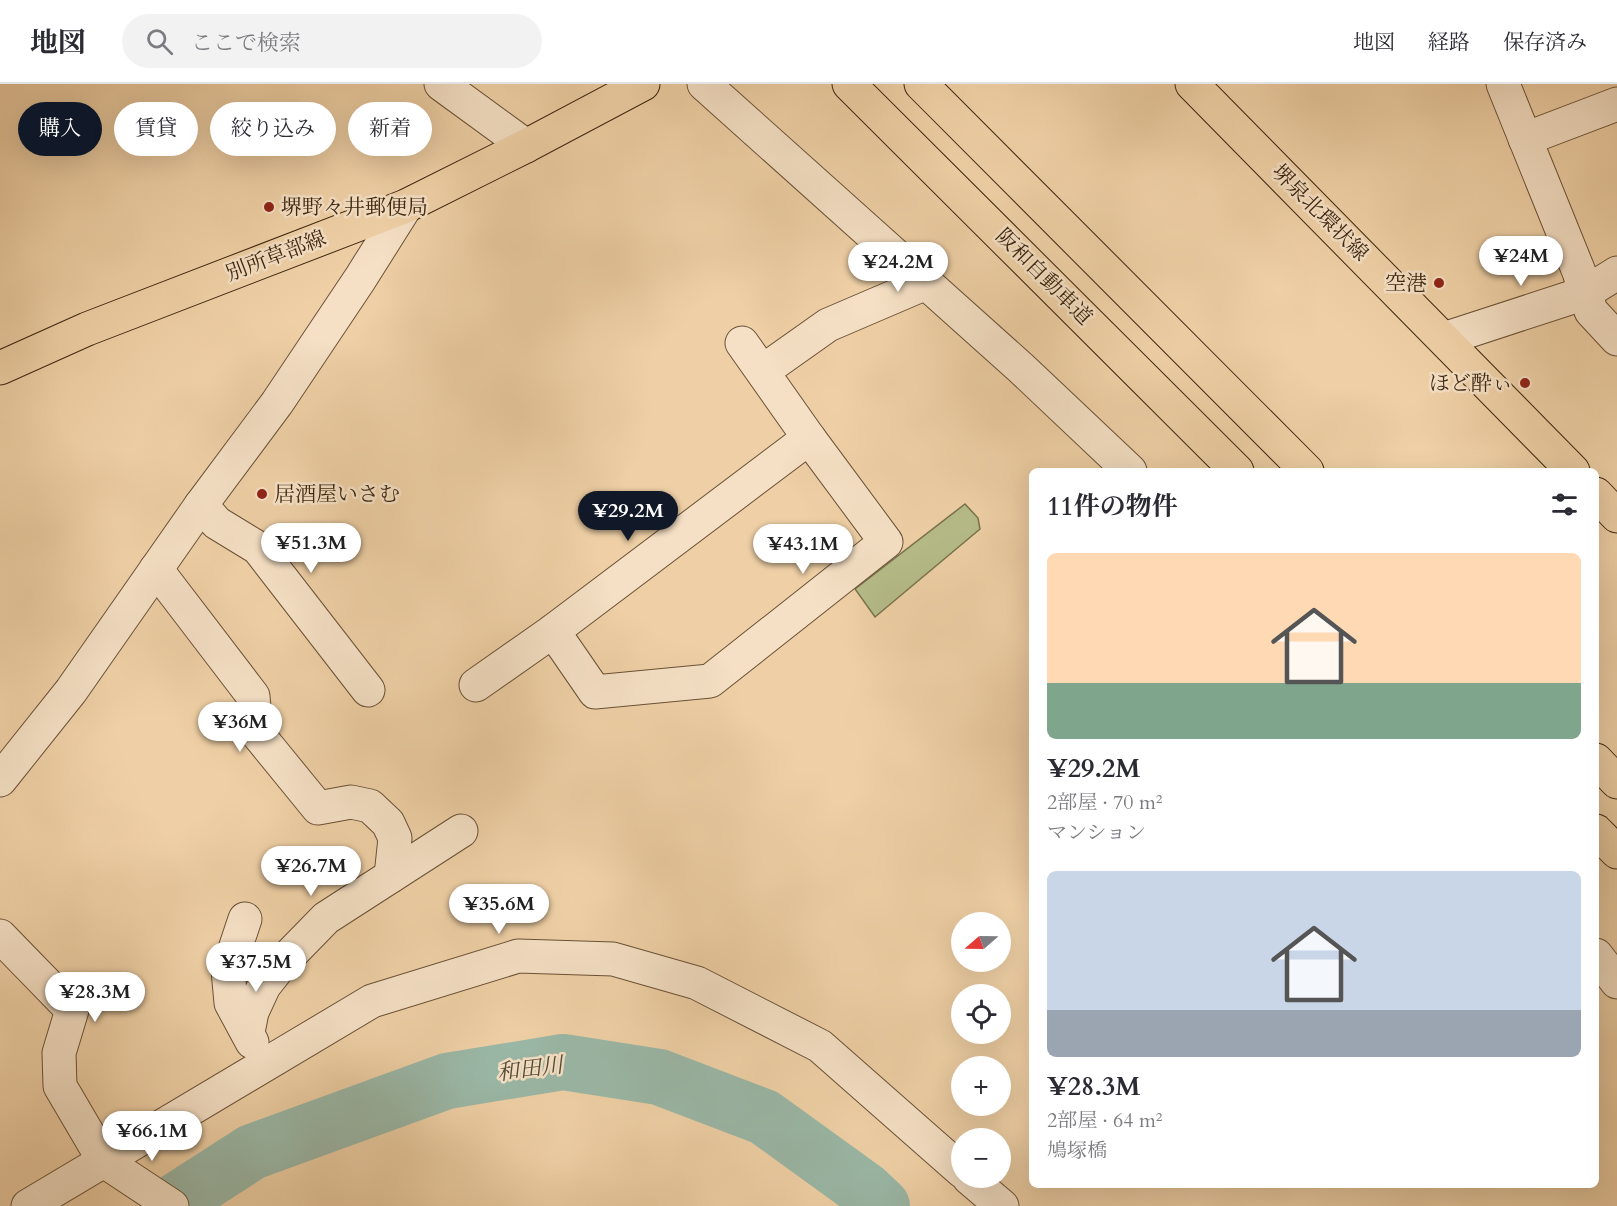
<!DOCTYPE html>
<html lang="ja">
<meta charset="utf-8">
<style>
body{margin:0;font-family:Cardo,"Noto Serif JP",serif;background:#f2f2f3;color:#2b2b33;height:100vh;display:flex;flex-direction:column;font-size:22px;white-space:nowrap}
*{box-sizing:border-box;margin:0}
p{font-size:20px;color:#7c7c81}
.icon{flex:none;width:33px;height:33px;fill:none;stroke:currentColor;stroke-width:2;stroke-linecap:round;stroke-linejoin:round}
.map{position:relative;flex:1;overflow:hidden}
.drawer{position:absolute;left:1029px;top:384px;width:570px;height:720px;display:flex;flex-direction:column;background:#fff;border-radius:9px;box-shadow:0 6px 24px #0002}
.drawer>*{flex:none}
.banner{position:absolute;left:18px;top:18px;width:570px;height:54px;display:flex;gap:12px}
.needle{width:39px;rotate:250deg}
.buttons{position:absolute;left:951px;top:828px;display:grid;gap:12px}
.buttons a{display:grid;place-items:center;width:60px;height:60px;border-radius:50%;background:#fff;box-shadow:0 6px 24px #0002;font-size:30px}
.price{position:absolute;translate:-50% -51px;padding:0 14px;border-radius:21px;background:#fff;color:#222;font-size:20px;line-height:39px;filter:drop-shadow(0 2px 3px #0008)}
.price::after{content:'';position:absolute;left:50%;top:36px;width:18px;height:14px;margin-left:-9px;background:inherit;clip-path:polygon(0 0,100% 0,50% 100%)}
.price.selected{background:#111827;color:#fff}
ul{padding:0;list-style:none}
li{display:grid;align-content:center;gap:12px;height:318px;padding:0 18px}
li span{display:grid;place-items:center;height:186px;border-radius:9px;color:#555}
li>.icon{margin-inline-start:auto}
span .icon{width:108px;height:108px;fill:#fffc;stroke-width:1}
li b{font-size:26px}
h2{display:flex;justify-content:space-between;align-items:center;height:72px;padding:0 18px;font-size:26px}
.pill{padding:0 21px;border-radius:27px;background:#fff;box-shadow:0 6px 24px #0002;font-size:21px;line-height:54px}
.pill.selected{background:#111827;color:#fff}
header{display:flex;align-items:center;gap:36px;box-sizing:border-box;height:84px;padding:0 30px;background:#fff;border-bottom:2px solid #e1e1e2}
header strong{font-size:28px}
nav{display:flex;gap:33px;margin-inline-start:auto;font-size:21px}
.search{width:420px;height:54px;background:#f2f2f3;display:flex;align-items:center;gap:15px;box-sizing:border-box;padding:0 21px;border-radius:33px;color:#7c7c81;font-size:22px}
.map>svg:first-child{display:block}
</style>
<header>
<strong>地図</strong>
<div class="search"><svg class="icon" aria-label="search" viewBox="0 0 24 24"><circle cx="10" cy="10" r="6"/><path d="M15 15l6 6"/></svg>ここで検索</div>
<nav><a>地図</a><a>経路</a><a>保存済み</a></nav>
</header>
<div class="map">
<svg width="1617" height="1122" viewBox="0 0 1617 1122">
<rect width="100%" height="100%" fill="#efd0a6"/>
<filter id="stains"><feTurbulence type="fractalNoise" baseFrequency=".00333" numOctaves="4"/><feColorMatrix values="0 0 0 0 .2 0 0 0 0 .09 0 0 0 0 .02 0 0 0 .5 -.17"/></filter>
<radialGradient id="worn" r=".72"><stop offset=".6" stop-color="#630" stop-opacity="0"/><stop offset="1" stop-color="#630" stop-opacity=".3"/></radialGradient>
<path fill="#b5bc89" stroke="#79724d" stroke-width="1.5" d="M 965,420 L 978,434 L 980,445 L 875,533 L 855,505 Z"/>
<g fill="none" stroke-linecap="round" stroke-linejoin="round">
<path stroke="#9ab7a6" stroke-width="56" d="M 168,1122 L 252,1068 L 447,997 L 563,978 L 659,993 L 764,1033 L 865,1106 L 882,1122"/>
<g stroke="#6a5136" stroke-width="35">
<g id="minor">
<path d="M 441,0 L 526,62"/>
<path d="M 704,0 L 1021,284 L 1130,387"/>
<path d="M 1503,0 L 1579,188 L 1591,227 L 1617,255"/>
<path d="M 1525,55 L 1617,20"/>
<path d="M 1444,255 L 1585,209 L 1617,189"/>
<path d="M 763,287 L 828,241 L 926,199"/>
<path d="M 201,421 L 217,439 L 258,464 L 368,606"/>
<path d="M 156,485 L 253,612 L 256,648 L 318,724 L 351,718 L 370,722 L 388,739 L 395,754 L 391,792"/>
<path d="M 553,547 L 595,608 L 710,597 L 886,458 L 809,354 L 742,259"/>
<path d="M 476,601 L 553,547 L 809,354"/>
<path d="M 0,696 L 71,607 L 201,421 L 277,319 L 360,195 L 406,122"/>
<path d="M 245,835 L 228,886 L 231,919 L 252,958"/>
<path d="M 0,852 L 72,926 L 59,969 L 60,1002 L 104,1077 L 172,1122"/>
<path d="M 1596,871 L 1617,898"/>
<path d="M 248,948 L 252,928 L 264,902 L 283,878 L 326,834 L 461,747"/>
<path d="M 969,1094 L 1002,1122"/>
<path d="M 28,1122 L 372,917 L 518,872 L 613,875 L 697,899 L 820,962 L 962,1087"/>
</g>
</g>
<g stroke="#3d2711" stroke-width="35">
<g id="major">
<path d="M 1192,0 L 1573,387"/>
<path d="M 0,284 L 87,245 L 406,122 L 526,62 L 643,0"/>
<path d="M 1596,410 L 1617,432"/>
</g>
</g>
<g stroke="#3d2711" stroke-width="35">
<g id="highway">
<path d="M 849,0 L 1237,387"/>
<path d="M 921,0 L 1307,387"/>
<path d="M 1596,676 L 1617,698"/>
<path d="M 1596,747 L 1617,768"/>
</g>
</g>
<use href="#minor" stroke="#f5e0c5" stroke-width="33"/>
<use href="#major" stroke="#efd0a6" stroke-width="33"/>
<use href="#highway" stroke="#efd0a6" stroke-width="33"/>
</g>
<g fill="#8f2418" stroke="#f5e0c5" stroke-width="2">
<circle cx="269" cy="123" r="6"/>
<circle cx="1439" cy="199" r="6"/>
<circle cx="1525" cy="299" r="6"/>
<circle cx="262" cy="410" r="6"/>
</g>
<g text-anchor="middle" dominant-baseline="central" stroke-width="5" stroke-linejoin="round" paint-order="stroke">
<g font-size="21" fill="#3d2711" stroke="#f5e0c5" text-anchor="start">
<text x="281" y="123">堺野々井郵便局</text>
<text x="1427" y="199" text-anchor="end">空港</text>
<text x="1513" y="299" text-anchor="end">ほど酔ぃ</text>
<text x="274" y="410">居酒屋いさむ</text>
</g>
<g font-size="21" fill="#3d2711" stroke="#f5e0c5">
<text transform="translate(1320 129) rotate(45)">堺泉北環状線</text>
<text transform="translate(276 172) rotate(-21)">別所草部線</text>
<text transform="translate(1044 193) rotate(45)">阪和自動車道</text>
</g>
<g font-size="22" font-style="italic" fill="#544b36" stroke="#f5e0c5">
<text transform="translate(530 985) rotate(-7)">和田川</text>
</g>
</g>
<rect width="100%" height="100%" filter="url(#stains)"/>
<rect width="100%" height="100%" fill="url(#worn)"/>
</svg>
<div class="buttons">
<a><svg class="needle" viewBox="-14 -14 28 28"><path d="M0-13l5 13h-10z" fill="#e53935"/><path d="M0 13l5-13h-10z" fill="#7c7c81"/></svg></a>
<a><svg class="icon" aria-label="locate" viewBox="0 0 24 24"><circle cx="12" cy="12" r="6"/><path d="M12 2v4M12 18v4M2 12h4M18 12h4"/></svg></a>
<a>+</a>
<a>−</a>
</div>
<b class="price" style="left:1521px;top:203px">¥24M</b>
<b class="price" style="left:898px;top:209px">¥24.2M</b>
<b class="price selected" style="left:628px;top:458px">¥29.2M</b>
<b class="price" style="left:311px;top:490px">¥51.3M</b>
<b class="price" style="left:803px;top:491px">¥43.1M</b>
<b class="price" style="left:240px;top:669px">¥36M</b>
<b class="price" style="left:311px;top:813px">¥26.7M</b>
<b class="price" style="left:499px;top:851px">¥35.6M</b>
<b class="price" style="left:256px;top:909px">¥37.5M</b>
<b class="price" style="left:95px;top:939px">¥28.3M</b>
<b class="price" style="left:152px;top:1078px">¥66.1M</b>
<div class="banner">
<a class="pill selected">購入</a>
<a class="pill">賃貸</a>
<a class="pill">絞り込み</a>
<a class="pill">新着</a>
</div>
<section class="drawer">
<h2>11件の物件<svg class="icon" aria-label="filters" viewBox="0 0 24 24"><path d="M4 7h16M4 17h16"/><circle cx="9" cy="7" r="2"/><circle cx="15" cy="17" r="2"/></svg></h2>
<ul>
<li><span style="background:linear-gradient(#ffd9b3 70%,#7fa58c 0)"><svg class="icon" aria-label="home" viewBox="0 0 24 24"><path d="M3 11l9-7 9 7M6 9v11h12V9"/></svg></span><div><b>¥29.2M</b><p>2部屋 · 70 m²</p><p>マンション</p></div></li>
<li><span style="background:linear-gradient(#c9d6e8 75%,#9aa5b1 0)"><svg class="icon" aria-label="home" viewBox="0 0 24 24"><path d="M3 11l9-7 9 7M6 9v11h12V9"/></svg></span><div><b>¥28.3M</b><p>2部屋 · 64 m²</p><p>鳩塚橋</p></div></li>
</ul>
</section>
</div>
